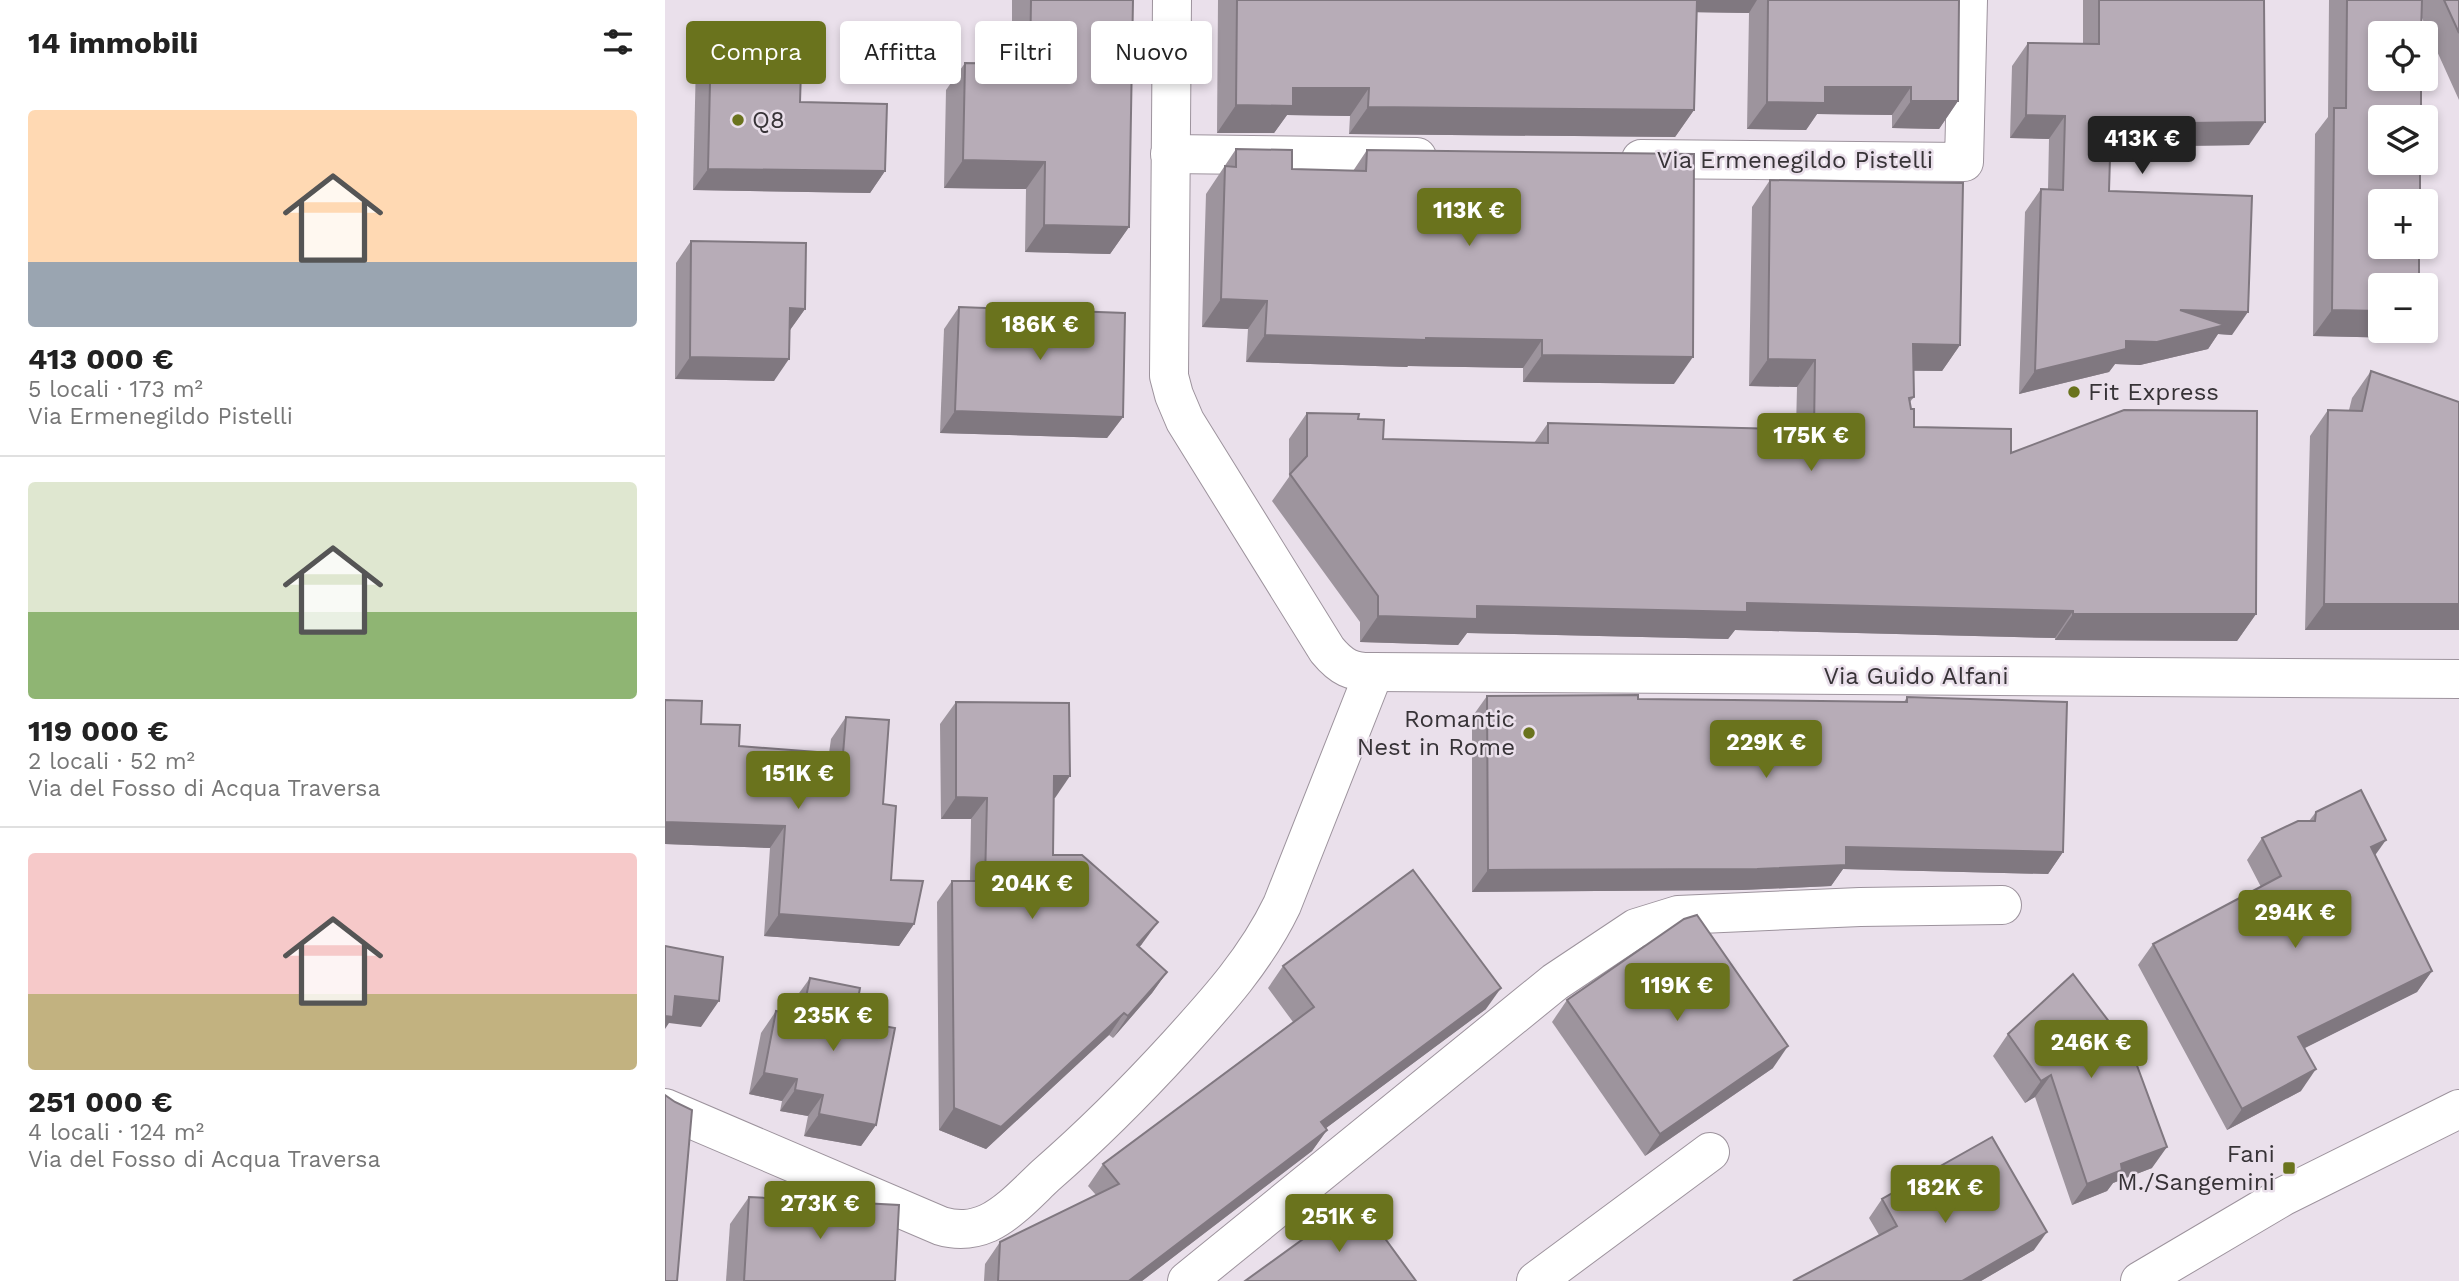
<!DOCTYPE html>
<html lang="it">
<meta charset="utf-8">
<style>
body{margin:0;font-family:"Work Sans",sans-serif;background:#f2f2f2;color:#222;height:100vh;display:flex;flex-direction:column;font-size:26px;white-space:nowrap}
*{box-sizing:border-box;margin:0}
p{font-size:23px;color:#767676}
.icon{flex:none;width:38px;height:38px;fill:none;stroke:currentColor;stroke-width:2;stroke-linecap:round;stroke-linejoin:round}
.map{position:relative;flex:1;overflow:hidden}
.side{display:flex;flex-direction:column;background:#fff;width:665px}
.side>*{flex:none}
.hud{position:absolute;left:21px;top:21px;width:665px;height:63px;display:flex;gap:14px}
.tools{position:absolute;left:1703px;top:21px;display:grid;gap:14px}
.tools a{display:grid;place-items:center;width:70px;height:70px;border-radius:7px;background:#fff;box-shadow:0 4px 10px #0003;font-size:35px}
.price{position:absolute;translate:-50% -60px;padding:0 16px;border-radius:7px;background:#6a731d;color:#fff;font-size:23px;line-height:46px;filter:drop-shadow(0 2px 4px #0008)}
.price::after{content:'';position:absolute;left:50%;top:42px;width:21px;height:16px;margin-left:-10px;background:inherit;clip-path:polygon(0 0,100% 0,50% 100%)}
.price.selected{background:#222;color:#fff}
ul{padding:0;list-style:none}
li{display:grid;align-content:center;gap:14px;height:371px;padding:0 28px}
li+li{border-top:2px solid #e0e0e0}
li span{display:grid;place-items:center;height:217px;border-radius:7px;color:#555}
li>.icon{margin-inline-start:auto}
span .icon{width:126px;height:126px;fill:#fffc;stroke-width:1}
li b{font-size:30px}
h2{display:flex;justify-content:space-between;align-items:center;height:84px;padding:0 28px;font-size:30px}
.tag{padding:0 24px;border-radius:7px;background:#fff;box-shadow:0 4px 10px #0003;font-size:24px;line-height:63px}
.tag.selected{background:#6a731d;color:#fff}
main{display:flex;flex:1;min-height:0}
.map>svg:first-child{display:block}
</style>
<main>
<section class="side">
<h2>14 immobili<svg class="icon" aria-label="filters" viewBox="0 0 24 24"><path d="M4 7h16M4 17h16"/><circle cx="9" cy="7" r="2"/><circle cx="15" cy="17" r="2"/></svg></h2>
<ul>
<li><span style="background:linear-gradient(#ffd9b3 70%,#9aa5b1 0)"><svg class="icon" aria-label="home" viewBox="0 0 24 24"><path d="M3 11l9-7 9 7M6 9v11h12V9"/></svg></span><div><b>413 000 €</b><p>5 locali · 173 m²</p><p>Via Ermenegildo Pistelli</p></div></li>
<li><span style="background:linear-gradient(#dfe7d0 60%,#8fb573 0)"><svg class="icon" aria-label="home" viewBox="0 0 24 24"><path d="M3 11l9-7 9 7M6 9v11h12V9"/></svg></span><div><b>119 000 €</b><p>2 locali · 52 m²</p><p>Via del Fosso di Acqua Traversa</p></div></li>
<li><span style="background:linear-gradient(#f6c9c9 65%,#c2b280 0)"><svg class="icon" aria-label="home" viewBox="0 0 24 24"><path d="M3 11l9-7 9 7M6 9v11h12V9"/></svg></span><div><b>251 000 €</b><p>4 locali · 124 m²</p><p>Via del Fosso di Acqua Traversa</p></div></li>
</ul>
</section>
<div class="map">
<svg width="1794" height="1281" viewBox="0 0 1794 1281">
<rect width="100%" height="100%" fill="#eae0eb"/>
<g fill="none" stroke-linecap="round" stroke-linejoin="round">
<g stroke="#9d939d" stroke-width="40">
<g id="street">
<path d="M 505,154 L 752,157"/>
<path d="M 976,159 L 1299,162 L 1303,0"/>
<path d="M 709,672 L 1794,679"/>
<path d="M 0,1108 L 276,1226 C 293,1231 307,1230 323,1223 C 344,1213 363,1192 380,1176 C 427,1135 471,1091 513,1045 C 553,1001 591,959 617,905 L 709,672 C 687,673 676,667 662,650 L 520,421 L 509,395 L 504,376 L 507,0"/>
<path d="M 522,1281 L 890,982 L 971,928 L 1013,915 L 1195,907 L 1337,905"/>
<path d="M 871,1281 L 1045,1152"/>
</g>
</g>
<g stroke="#9d939d" stroke-width="40">
<path id="secondary" d="M 1475,1281 L 1619,1196 L 1794,1109"/>
</g>
<use href="#street" stroke="#fff" stroke-width="38"/>
<use href="#secondary" stroke="#fff" stroke-width="38"/>
</g>
<g fill="#9d949d">
<path d="M 347,0 L 468,0 L 464,227 L 445,254 L 360,252 L 361,189 L 279,188 L 281,90 L 300,63 L 347,64 Z"/>
<path d="M 553,0 L 1294,0 L 1293,101 L 1274,129 L 1227,128 L 1227,115 L 1152,114 L 1141,130 L 1082,129 L 1084,13 L 1032,12 L 1029,110 L 1010,137 L 684,134 L 685,116 L 622,115 L 609,133 L 552,133 Z"/>
<path d="M 1418,0 L 1599,0 L 1584,145 L 1445,147 L 1444,191 L 1567,335 L 1553,334 L 1543,349 L 1475,365 L 1450,364 L 1444,372 L 1354,394 L 1360,212 L 1376,189 L 1383,189 L 1384,139 L 1345,138 L 1347,66 L 1363,43 L 1418,44 Z"/>
<path d="M 1664,0 L 1794,0 L 1794,100 L 1757,18 L 1735,338 L 1648,336 L 1650,134 L 1663,117 Z"/>
<path d="M 46,39 L 135,102 L 220,171 L 205,193 L 28,190 L 31,60 Z"/>
<path d="M 571,149 L 627,169 L 688,171 L 702,150 L 1009,384 L 858,382 L 858,368 L 743,366 L 742,367 L 581,362 L 583,329 L 537,327 L 541,194 Z"/>
<path d="M 1105,180 L 1295,345 L 1277,371 L 1248,371 L 1249,397 L 1245,402 L 1249,427 L 1346,453 L 1591,614 L 1572,641 L 1390,640 L 1390,638 L 1070,630 L 1063,639 L 802,633 L 793,645 L 695,642 L 695,622 L 607,501 L 624,477 L 624,439 L 642,413 L 693,419 L 718,439 L 869,443 L 883,423 L 1131,429 L 1132,387 L 1084,386 L 1087,207 Z"/>
<path d="M 26,241 L 140,309 L 125,330 L 109,381 L 10,379 L 11,263 Z"/>
<path d="M 294,307 L 458,417 L 442,438 L 275,433 L 279,329 Z"/>
<path d="M 1706,371 L 1794,630 L 1640,630 L 1645,436 L 1663,410 L 1684,410 L 1687,398 Z"/>
<path d="M 822,696 L 973,699 L 1239,702 L 1242,697 L 1398,852 L 1383,874 L 1178,869 L 1166,886 L 1077,890 L 807,892 L 807,717 Z"/>
<path d="M 0,700 L 36,724 L 74,746 L 164,753 L 166,739 L 181,717 L 218,804 L 226,880 L 249,924 L 234,946 L 99,936 L 105,848 L 0,844 Z"/>
<path d="M 291,702 L 390,798 L 389,798 L 388,855 L 477,944 L 474,947 L 502,972 L 487,993 L 448,1038 L 444,1035 L 321,1149 L 274,1130 L 272,902 L 287,881 L 305,881 L 306,819 L 276,819 L 275,724 Z"/>
<path d="M 1651,812 L 1710,856 L 1767,971 L 1752,992 L 1639,1048 L 1636,1091 L 1562,1130 L 1473,965 L 1488,944 L 1596,887 L 1582,860 L 1597,838 L 1644,821 Z"/>
<path d="M 618,966 L 821,1009 L 661,1128 L 662,1130 L 647,1151 L 477,1281 L 319,1281 L 320,1264 L 335,1242 L 431,1195 L 423,1186 L 438,1164 L 628,1022 L 603,988 Z"/>
<path d="M 145,978 L 211,1125 L 196,1146 L 139,1136 L 143,1116 L 115,1111 L 117,1101 L 84,1094 L 96,1033 L 111,1011 L 127,1014 L 129,1000 Z"/>
<path d="M 902,1000 L 1108,1068 L 980,1156 L 887,1022 Z"/>
<path d="M 1343,1034 L 1487,1168 L 1448,1183 L 1442,1191 L 1407,1205 L 1370,1097 L 1360,1103 L 1328,1056 Z"/>
<path d="M 84,1197 L 230,1281 L 61,1281 L 65,1224 Z"/>
<path d="M 1217,1199 L 1369,1250 L 1316,1281 L 1128,1281 L 1214,1235 L 1204,1218 Z"/>
</g>
<g fill="#807880">
<path d="M 1021,0 L 1092,0 L 1084,13 L 1013,12 Z"/>
<path d="M 1160,87 L 1246,87 L 1227,115 L 1152,114 L 1141,130 L 1082,129 L 1102,102 Z"/>
<path d="M 628,88 L 704,88 L 685,116 L 622,115 L 609,133 L 552,133 L 571,105 Z"/>
<path d="M 1246,101 L 1293,101 L 1274,129 L 1227,128 Z"/>
<path d="M 703,107 L 1029,110 L 1010,137 L 684,134 Z"/>
<path d="M 1361,115 L 1400,116 L 1384,139 L 1345,138 Z"/>
<path d="M 1600,122 L 1584,145 L 1430,147 L 1446,124 Z"/>
<path d="M 298,160 L 380,162 L 361,189 L 279,188 Z"/>
<path d="M 43,169 L 220,171 L 205,193 L 28,190 Z"/>
<path d="M 379,225 L 464,227 L 445,254 L 360,252 Z"/>
<path d="M 556,299 L 602,301 L 583,329 L 537,327 Z"/>
<path d="M 125,308 L 140,309 L 125,330 Z"/>
<path d="M 1515,310 L 1583,312 L 1567,335 L 1553,334 L 1543,349 L 1475,365 L 1450,364 L 1444,372 L 1354,394 L 1370,371 L 1461,341 Z"/>
<path d="M 1667,310 L 1715,311 L 1715,331 L 1740,331 L 1735,338 L 1648,336 Z"/>
<path d="M 600,335 L 761,338 L 877,340 L 858,368 L 743,366 L 742,367 L 581,362 Z"/>
<path d="M 1248,344 L 1295,345 L 1277,371 L 1230,370 Z"/>
<path d="M 877,355 L 1028,357 L 1009,384 L 858,382 Z"/>
<path d="M 25,357 L 124,359 L 109,381 L 10,379 Z"/>
<path d="M 1103,359 L 1150,360 L 1132,387 L 1084,386 Z"/>
<path d="M 290,411 L 458,417 L 442,438 L 275,433 Z"/>
<path d="M 1082,603 L 1408,611 L 1390,638 L 1070,630 L 1063,639 L 802,633 L 793,645 L 695,642 L 713,616 L 812,606 Z"/>
<path d="M 1659,604 L 1794,604 L 1794,630 L 1640,630 Z"/>
<path d="M 1408,614 L 1591,614 L 1572,641 L 1390,640 Z"/>
<path d="M 389,776 L 405,776 L 390,798 L 373,798 Z"/>
<path d="M 291,797 L 322,798 L 306,819 L 276,819 Z"/>
<path d="M 0,822 L 120,826 L 105,848 L 0,844 Z"/>
<path d="M 1721,840 L 1706,861 L 1706,847 Z"/>
<path d="M 1181,847 L 1398,852 L 1383,874 L 1178,869 L 1166,886 L 1077,890 L 807,892 L 823,870 Z"/>
<path d="M 114,914 L 249,924 L 234,946 L 99,936 Z"/>
<path d="M 493,922 L 477,944 L 457,967 L 472,945 Z"/>
<path d="M 1767,971 L 1752,992 L 1618,1059 L 1633,1037 Z"/>
<path d="M 502,972 L 487,993 L 448,1038 L 463,1016 Z"/>
<path d="M 836,988 L 821,1009 L 641,1143 L 656,1122 Z"/>
<path d="M 10,996 L 54,1001 L 36,1027 L 4,1023 L 0,1029 L 0,1011 Z"/>
<path d="M 459,1013 L 444,1035 L 321,1149 L 274,1130 L 289,1108 Z"/>
<path d="M 1123,1046 L 1108,1068 L 980,1156 L 995,1134 Z"/>
<path d="M 1651,1069 L 1636,1091 L 1562,1130 L 1577,1109 Z"/>
<path d="M 99,1073 L 132,1079 L 117,1101 L 84,1094 Z"/>
<path d="M 1386,1075 L 1370,1097 L 1360,1103 L 1376,1081 Z"/>
<path d="M 130,1090 L 158,1095 L 143,1116 L 115,1111 Z"/>
<path d="M 154,1114 L 211,1125 L 196,1146 L 139,1136 Z"/>
<path d="M 662,1130 L 647,1151 L 477,1281 L 464,1281 Z"/>
<path d="M 1502,1147 L 1487,1168 L 1448,1183 L 1442,1191 L 1407,1205 L 1422,1184 L 1456,1164 Z"/>
<path d="M 1382,1232 L 1369,1250 L 1316,1281 L 1297,1281 Z"/>
</g>
<g fill="#b7acb7" stroke="#807880" stroke-width="2">
<path d="M 366,0 L 468,0 L 464,227 L 379,225 L 380,162 L 298,160 L 300,63 L 365,64 Z"/>
<path d="M 572,0 L 1032,0 L 1029,110 L 703,107 L 704,88 L 628,88 L 628,106 L 571,105 Z"/>
<path d="M 1103,0 L 1294,0 L 1293,101 L 1246,101 L 1246,87 L 1160,87 L 1160,103 L 1102,102 Z"/>
<path d="M 1434,0 L 1599,0 L 1600,122 L 1446,124 L 1444,191 L 1587,196 L 1583,312 L 1515,310 L 1560,325 L 1492,342 L 1461,341 L 1461,349 L 1370,371 L 1376,189 L 1398,190 L 1400,116 L 1361,115 L 1363,43 L 1434,44 Z"/>
<path d="M 1682,0 L 1757,0 L 1756,33 L 1715,33 L 1715,79 L 1756,79 L 1756,117 L 1715,117 L 1715,163 L 1755,163 L 1755,201 L 1715,201 L 1715,247 L 1754,247 L 1754,285 L 1715,285 L 1715,311 L 1667,310 L 1669,108 L 1681,108 Z"/>
<path d="M 1779,0 L 1794,0 L 1794,33 Z"/>
<path d="M 137,38 L 135,102 L 222,104 L 220,171 L 43,169 L 46,39 Z"/>
<path d="M 571,149 L 627,150 L 627,169 L 701,171 L 702,150 L 1029,154 L 1028,357 L 877,355 L 877,340 L 761,338 L 761,340 L 600,335 L 602,301 L 556,299 L 560,166 L 571,167 Z"/>
<path d="M 1105,180 L 1298,183 L 1295,345 L 1248,344 L 1249,397 L 1244,398 L 1246,409 L 1249,409 L 1249,427 L 1346,429 L 1346,453 L 1459,410 L 1592,411 L 1591,614 L 1408,614 L 1408,611 L 1082,603 L 1082,612 L 812,606 L 812,619 L 713,616 L 713,596 L 625,474 L 642,456 L 642,413 L 694,414 L 693,419 L 719,420 L 718,439 L 883,443 L 883,423 L 1149,430 L 1150,360 L 1103,359 Z"/>
<path d="M 26,241 L 141,243 L 140,309 L 125,308 L 124,359 L 25,357 Z"/>
<path d="M 294,307 L 460,313 L 458,417 L 290,411 Z"/>
<path d="M 1706,371 L 1794,402 L 1794,604 L 1659,604 L 1663,410 L 1697,411 Z"/>
<path d="M 973,695 L 973,699 L 1242,702 L 1242,697 L 1402,702 L 1398,852 L 1181,847 L 1181,865 L 1092,869 L 823,870 L 822,696 Z"/>
<path d="M 0,700 L 37,701 L 36,724 L 75,725 L 74,746 L 178,754 L 181,717 L 224,720 L 218,804 L 231,806 L 226,880 L 258,881 L 249,924 L 114,914 L 120,826 L 0,822 Z"/>
<path d="M 291,702 L 404,703 L 405,776 L 389,776 L 388,855 L 417,855 L 493,922 L 472,945 L 502,972 L 463,1016 L 459,1013 L 336,1127 L 289,1108 L 287,881 L 320,881 L 322,798 L 291,797 Z"/>
<path d="M 1696,790 L 1721,840 L 1706,847 L 1767,971 L 1633,1037 L 1651,1069 L 1577,1109 L 1488,944 L 1616,876 L 1597,838 L 1633,821 L 1650,821 L 1651,812 Z"/>
<path d="M 748,870 L 836,988 L 656,1122 L 662,1130 L 465,1280 L 466,1281 L 333,1281 L 335,1242 L 454,1184 L 438,1164 L 649,1007 L 618,966 Z"/>
<path d="M 1032,915 L 1123,1046 L 995,1134 L 902,1000 L 1019,919 Z"/>
<path d="M 0,946 L 58,957 L 54,1001 L 10,996 L 8,1017 L 0,1016 Z"/>
<path d="M 1408,974 L 1467,1052 L 1502,1147 L 1456,1164 L 1457,1170 L 1422,1184 L 1386,1075 L 1376,1081 L 1343,1034 Z"/>
<path d="M 145,978 L 195,988 L 189,1021 L 230,1028 L 211,1125 L 154,1114 L 158,1095 L 130,1090 L 132,1079 L 99,1073 L 111,1011 L 137,1016 Z"/>
<path d="M 0,1095 L 10,1102 L 27,1110 L 12,1281 L 0,1281 Z"/>
<path d="M 1327,1137 L 1382,1232 L 1297,1281 L 1128,1281 L 1232,1226 L 1217,1199 Z"/>
<path d="M 84,1197 L 234,1205 L 230,1281 L 79,1281 Z"/>
<path d="M 692,1200 L 751,1281 L 580,1281 Z"/>
</g>
<g fill="#6a731d" stroke="#eae0eb" stroke-width="2.5">
<circle cx="73" cy="120" r="7"/>
<circle cx="1409" cy="392" r="7"/>
<circle cx="864" cy="733" r="7"/>
<rect x="1617" y="1161" width="14" height="14" rx="3.5"/>
</g>
<g text-anchor="middle" dominant-baseline="central" stroke-width="5" stroke-linejoin="round" paint-order="stroke">
<g font-size="24" fill="#373337" stroke="#eae0eb" text-anchor="start">
<text x="87" y="120">Q8</text>
<text x="1423" y="392">Fit Express</text>
<text x="850" y="719" text-anchor="end">Romantic<tspan x="850" dy="28">Nest in Rome</tspan></text>
<text x="1610" y="1154" text-anchor="end">Fani<tspan x="1610" dy="28">M./Sangemini</tspan></text>
</g>
<g font-size="24" fill="#373337" stroke="#eae0eb">
<text x="1130" y="160">Via Ermenegildo Pistelli</text>
<text x="1251" y="676">Via Guido Alfani</text>
</g>
</g>
</svg>
<div class="tools">
<a><svg class="icon" aria-label="locate" viewBox="0 0 24 24"><circle cx="12" cy="12" r="6"/><path d="M12 2v4M12 18v4M2 12h4M18 12h4"/></svg></a>
<a><svg class="icon" aria-label="layers" viewBox="0 0 24 24"><path d="M12 4l9 5-9 5-9-5zM3 14l9 5 9-5"/></svg></a>
<a>+</a>
<a>−</a>
</div>
<b class="price selected" style="left:1477px;top:176px">413K €</b>
<b class="price" style="left:804px;top:248px">113K €</b>
<b class="price" style="left:375px;top:362px">186K €</b>
<b class="price" style="left:1146px;top:473px">175K €</b>
<b class="price" style="left:1101px;top:780px">229K €</b>
<b class="price" style="left:133px;top:811px">151K €</b>
<b class="price" style="left:367px;top:921px">204K €</b>
<b class="price" style="left:1630px;top:950px">294K €</b>
<b class="price" style="left:1012px;top:1023px">119K €</b>
<b class="price" style="left:168px;top:1053px">235K €</b>
<b class="price" style="left:1426px;top:1080px">246K €</b>
<b class="price" style="left:1280px;top:1225px">182K €</b>
<b class="price" style="left:155px;top:1241px">273K €</b>
<b class="price" style="left:674px;top:1254px">251K €</b>
<div class="hud">
<a class="tag selected">Compra</a>
<a class="tag">Affitta</a>
<a class="tag">Filtri</a>
<a class="tag">Nuovo</a>
</div>
</div>
</main>
